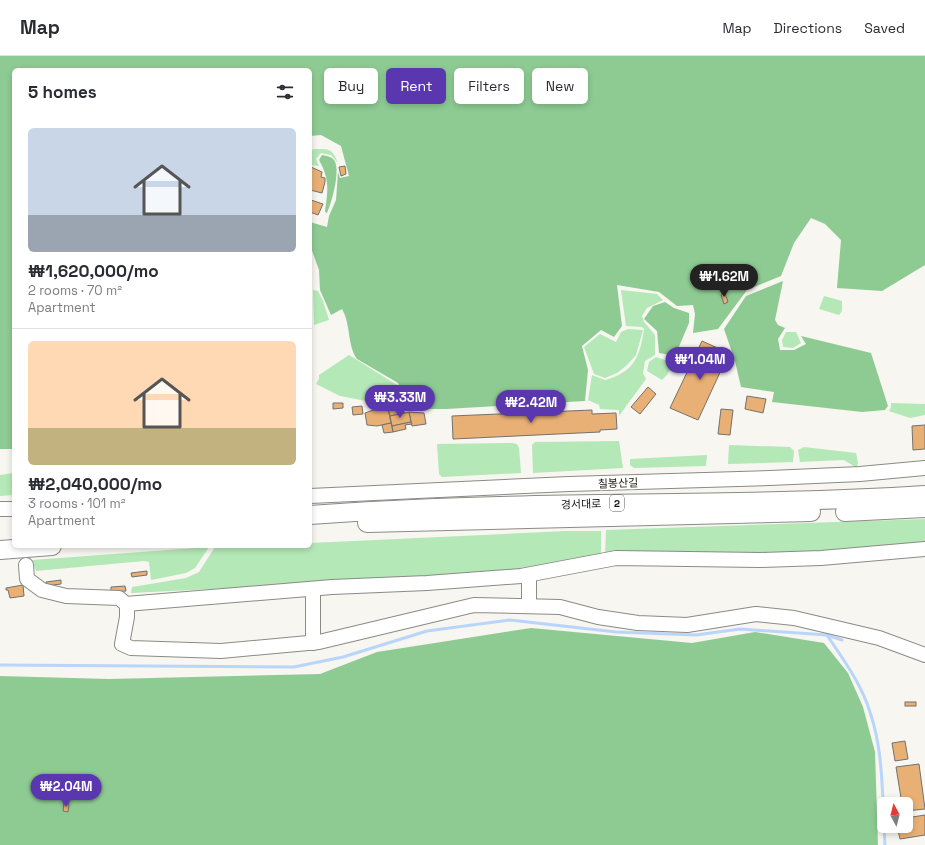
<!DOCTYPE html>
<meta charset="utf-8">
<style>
body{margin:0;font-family:"Space Grotesk","Noto Sans KR",sans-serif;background:#f2f2f3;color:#2b2b33;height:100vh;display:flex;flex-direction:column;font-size:15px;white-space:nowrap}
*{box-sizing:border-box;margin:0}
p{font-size:13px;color:#7c7c81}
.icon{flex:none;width:22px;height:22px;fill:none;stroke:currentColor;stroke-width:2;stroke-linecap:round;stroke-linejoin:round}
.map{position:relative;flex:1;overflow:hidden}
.side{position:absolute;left:12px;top:12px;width:300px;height:480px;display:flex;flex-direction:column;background:#fff;border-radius:6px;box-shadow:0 2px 6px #0003}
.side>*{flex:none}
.hud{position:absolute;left:324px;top:12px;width:380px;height:36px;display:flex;gap:8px}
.needle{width:26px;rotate:353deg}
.controls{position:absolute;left:877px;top:741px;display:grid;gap:8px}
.controls a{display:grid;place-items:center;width:36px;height:36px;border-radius:6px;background:#fff;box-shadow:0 2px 6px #0003;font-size:20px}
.price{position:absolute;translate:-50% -34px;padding:0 9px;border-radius:14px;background:#5a37af;color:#fff;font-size:13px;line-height:26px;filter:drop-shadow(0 1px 2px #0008)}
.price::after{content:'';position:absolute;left:50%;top:24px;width:12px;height:9px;margin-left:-6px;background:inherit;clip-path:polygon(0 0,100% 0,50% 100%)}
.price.on{background:#222;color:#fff}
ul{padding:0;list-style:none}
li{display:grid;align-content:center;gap:8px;height:212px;padding:0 16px}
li+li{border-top:1px solid #e1e1e2}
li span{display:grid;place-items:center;height:124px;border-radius:6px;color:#555}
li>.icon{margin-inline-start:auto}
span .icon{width:72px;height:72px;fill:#fffc;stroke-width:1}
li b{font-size:17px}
h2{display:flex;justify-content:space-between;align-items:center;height:48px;padding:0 16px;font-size:17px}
.tag{padding:0 14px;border-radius:6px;background:#fff;box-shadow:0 2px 6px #0003;font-size:14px;line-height:36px}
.tag.on{background:#5a37af;color:#fff}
header{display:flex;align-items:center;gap:24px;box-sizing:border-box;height:56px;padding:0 20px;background:#fff;border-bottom:1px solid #e1e1e2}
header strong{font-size:19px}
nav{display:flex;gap:22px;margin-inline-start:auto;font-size:14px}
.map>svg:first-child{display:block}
</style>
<header>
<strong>Map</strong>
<nav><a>Map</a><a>Directions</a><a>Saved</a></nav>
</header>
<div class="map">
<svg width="925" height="789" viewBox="0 0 925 789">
<rect width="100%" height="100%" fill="#f7f6f0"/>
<g fill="#b4e8b7">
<path d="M 314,93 C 329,93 332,92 338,107 L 331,99 L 321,97 L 316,103 L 319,110 L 310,109 L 310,95 Z"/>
<path d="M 313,234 L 318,235 L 323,245 L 329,264 L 314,269 Z"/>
<path d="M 621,234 L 657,238 L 663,244 L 647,252 L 642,260 L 644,266 L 655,279 L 655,299 L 645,305 L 643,317 L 646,323 L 619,360 L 619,354 L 600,353 L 599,349 L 588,344 L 592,319 L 605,324 C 634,316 640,301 644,273 L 642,271 L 626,270 Z"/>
<path d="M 824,240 L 842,245 L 842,255 L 839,259 L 819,253 Z"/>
<path d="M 628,273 L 643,274 L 636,299 L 627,309 L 617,317 L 605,322 L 594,318 L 584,291 L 600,278 L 616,286 L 621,276 Z"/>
<path d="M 786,276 L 796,276 L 801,287 L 793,292 L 783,291 L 782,284 Z"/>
<path d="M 349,299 L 397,329 L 401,337 L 402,352 L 340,340 L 316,328 L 319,323 L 319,319 Z"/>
<path d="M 656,301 L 674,307 L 667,319 L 662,324 L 647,315 L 649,306 Z"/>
<path d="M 891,347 L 925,348 L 925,359 L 910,362 L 889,355 L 891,351 Z"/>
<path d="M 619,385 L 623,412 L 533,417 L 532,389 L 535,386 Z"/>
<path d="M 512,387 L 517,388 L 519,392 L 521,417 L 442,421 L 439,418 L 437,388 Z"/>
<path d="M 729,389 L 790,391 L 794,395 L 793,406 L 728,408 Z"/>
<path d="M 804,391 L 856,397 L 858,407 L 857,412 L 844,404 L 800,406 L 798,394 Z"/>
<path d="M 707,399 L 706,410 L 634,412 L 630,409 L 630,403 Z"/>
<path d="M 14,417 L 14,439 L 0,440 L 0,419 Z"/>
<path d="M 925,463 L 925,487 L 852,494 L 811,495 L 714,502 L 605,499 L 606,474 Z"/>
<path d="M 566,475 L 601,475 L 601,499 L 498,519 L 131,537 L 132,531 L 186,522 L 199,516 L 215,491 L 310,490 L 310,487 Z"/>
<path d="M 209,491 L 195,512 L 186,517 L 151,524 L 149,506 L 144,505 L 36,515 L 32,504 Z"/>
</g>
<g fill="#8ecb93">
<path d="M 0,0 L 925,0 L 925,209 L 882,235 L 837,232 L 841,184 L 825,168 L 811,162 L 794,187 L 781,220 L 747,234 L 718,273 L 693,277 L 695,258 L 693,249 L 677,250 L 659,236 L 617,229 L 622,270 L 614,281 L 601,274 L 582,290 L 588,314 L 585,345 L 446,353 L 405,353 L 403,336 L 398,327 L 357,303 C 347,289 351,268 342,253 L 331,259 L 320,234 L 319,214 L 310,189 L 310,166 L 327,171 L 329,160 L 336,144 L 338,116 L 340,122 L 349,120 L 341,90 L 321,79 L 310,80 L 310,14 L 14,14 L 14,393 L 0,393 Z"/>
<path d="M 322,99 C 326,100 331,100 334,104 C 341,113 332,146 327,157 L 325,156 C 328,134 330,124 319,104 Z"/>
<path d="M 783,225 L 775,264 L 778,269 L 785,272 L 778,283 L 780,294 L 794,294 L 806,288 L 801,280 L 871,297 L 888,350 L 885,354 L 862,356 L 772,346 L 774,336 L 741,331 L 735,305 L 724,273 L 746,240 Z"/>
<path d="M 665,246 L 674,252 L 689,257 L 689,267 L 675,300 L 659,297 L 657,275 L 644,263 L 653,250 Z"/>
<path d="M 531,572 L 692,587 L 755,576 L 824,587 L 848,617 L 863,651 L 875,696 L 878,789 L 0,789 L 0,620 L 109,623 L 320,618 L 377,596 Z"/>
</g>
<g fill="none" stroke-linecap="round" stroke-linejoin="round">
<g stroke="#b9d5fb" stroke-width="3">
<path d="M 827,579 C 843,603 862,629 870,656 C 882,691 882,728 884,765"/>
<path d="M 0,609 L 294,611 L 343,601 L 427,575 L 510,564 L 616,576 L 696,579 L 740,573 L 827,579 L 842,584"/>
<path d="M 884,770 L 885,789"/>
</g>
</g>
<g fill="#e8b075" stroke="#74716d">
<path d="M 345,110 L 346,118 L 341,120 L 339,111 Z"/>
<path d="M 311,111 L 322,116 L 321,121 L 325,122 L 325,126 L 322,137 L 310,134 Z"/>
<path d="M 311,144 L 323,148 L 318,159 L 310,156 Z"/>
<path d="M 725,237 L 728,246 L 724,248 L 721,239 Z"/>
<path d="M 702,285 L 729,297 L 698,364 L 670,352 Z"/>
<path d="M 648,331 L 656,338 L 640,358 L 631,351 Z"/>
<path d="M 747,340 L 766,343 L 763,357 L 745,353 Z"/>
<path d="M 333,347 L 343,347 L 343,352 L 333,353 Z"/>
<path d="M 362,350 L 363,358 L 353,359 L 352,351 Z"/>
<path d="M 379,352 L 379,354 L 388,352 L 391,367 L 377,370 L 367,369 L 365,357 Z"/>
<path d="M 388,352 L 405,357 L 390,360 Z"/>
<path d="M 721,353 L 733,354 L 730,379 L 718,378 Z"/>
<path d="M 592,354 L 592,358 L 616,357 L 617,373 L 600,374 L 600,376 L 453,383 L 452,360 Z"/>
<path d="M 409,356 L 424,357 L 426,368 L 412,370 Z"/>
<path d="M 409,356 L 411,366 L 392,370 L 390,360 Z"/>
<path d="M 411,366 L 412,368 L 405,369 L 406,373 L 393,376 L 392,370 Z"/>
<path d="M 391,367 L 393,376 L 384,377 L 382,369 Z"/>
<path d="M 925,369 L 925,393 L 913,394 L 912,370 Z"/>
<path d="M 147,515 L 147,519 L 132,521 L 131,517 Z"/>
<path d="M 61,524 L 61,528 L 46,530 L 46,526 Z"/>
<path d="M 23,529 L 24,540 L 10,542 L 8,534 L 6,534 L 6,532 Z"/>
<path d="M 125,530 L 126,535 L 111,536 L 111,531 Z"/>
<rect x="905" y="646" width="11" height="4"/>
<path d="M 905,685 L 908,703 L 895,705 L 892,687 Z"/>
<path d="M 919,708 L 925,753 L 906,755 L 906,748 L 902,748 L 896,711 Z"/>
<path d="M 64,747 L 69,748 L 68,756 L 63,755 Z"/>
<path d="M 925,759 L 925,779 L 900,783 L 897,770 L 906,770 L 906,762 Z"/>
</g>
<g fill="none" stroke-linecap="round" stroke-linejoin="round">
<g stroke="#8b8a85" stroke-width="16">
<g id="minor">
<path d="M 310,440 L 569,428 L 770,422 L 860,418 L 925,412"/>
<path d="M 0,453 L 14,453"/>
<path d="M 26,509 L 27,523 L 42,534 L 66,540 L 119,542 L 126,548 L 127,552 L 127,561 L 122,588 L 131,592 L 221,595 L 319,586 L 474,549 L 560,551 L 598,561 L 638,567 L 687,569 L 756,558 L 794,562 L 879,582 L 925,599"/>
<path d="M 529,519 L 529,550"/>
<path d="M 126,548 L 332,531 L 427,527 L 521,520 L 616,502 L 760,504 L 821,502 L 925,493"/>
<path d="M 313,587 L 313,533"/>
</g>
</g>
<g stroke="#8b8a85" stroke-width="20">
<g id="major">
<path d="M 845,456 L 925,452"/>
<path d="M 310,459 C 515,443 720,452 925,439"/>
<path d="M 367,467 L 811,456"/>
<path d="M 0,494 L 52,490"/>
</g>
</g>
<use href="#minor" stroke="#fff" stroke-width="14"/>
<use href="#major" stroke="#fff" stroke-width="18"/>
</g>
<g text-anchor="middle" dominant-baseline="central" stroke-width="3.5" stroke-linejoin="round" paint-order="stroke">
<rect fill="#fff" stroke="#5b5a59" stroke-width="1" x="610" y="439" width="14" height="16" rx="3"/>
<g font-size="10" font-weight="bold" fill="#151412">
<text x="617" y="447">2</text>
</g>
<g font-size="11" fill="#151412" stroke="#fff">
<text transform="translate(618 427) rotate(-2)">칠봉산길</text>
<text transform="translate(581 448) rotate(-2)">경서대로</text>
</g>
</g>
</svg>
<div class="controls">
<a><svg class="needle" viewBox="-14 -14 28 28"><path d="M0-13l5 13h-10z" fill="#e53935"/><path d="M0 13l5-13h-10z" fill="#7c7c81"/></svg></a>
</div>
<b class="price on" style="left:724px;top:242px">₩1.62M</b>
<b class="price" style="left:700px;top:325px">₩1.04M</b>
<b class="price" style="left:400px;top:363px">₩3.33M</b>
<b class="price" style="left:531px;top:368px">₩2.42M</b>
<b class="price" style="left:66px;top:752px">₩2.04M</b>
<div class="hud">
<a class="tag">Buy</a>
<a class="tag on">Rent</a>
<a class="tag">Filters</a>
<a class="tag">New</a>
</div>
<section class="side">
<h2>5 homes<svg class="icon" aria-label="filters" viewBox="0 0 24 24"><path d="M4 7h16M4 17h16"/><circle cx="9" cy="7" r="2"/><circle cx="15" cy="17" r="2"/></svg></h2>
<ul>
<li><span style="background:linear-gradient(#c9d6e8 70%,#9aa5b1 0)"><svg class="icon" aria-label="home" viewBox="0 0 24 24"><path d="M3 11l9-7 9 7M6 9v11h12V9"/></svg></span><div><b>₩1,620,000/mo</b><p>2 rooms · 70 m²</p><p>Apartment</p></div></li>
<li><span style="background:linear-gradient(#ffd9b3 70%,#c2b280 0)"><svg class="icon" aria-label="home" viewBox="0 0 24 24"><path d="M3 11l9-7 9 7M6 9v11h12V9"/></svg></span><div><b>₩2,040,000/mo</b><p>3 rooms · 101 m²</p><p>Apartment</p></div></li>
</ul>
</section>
</div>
